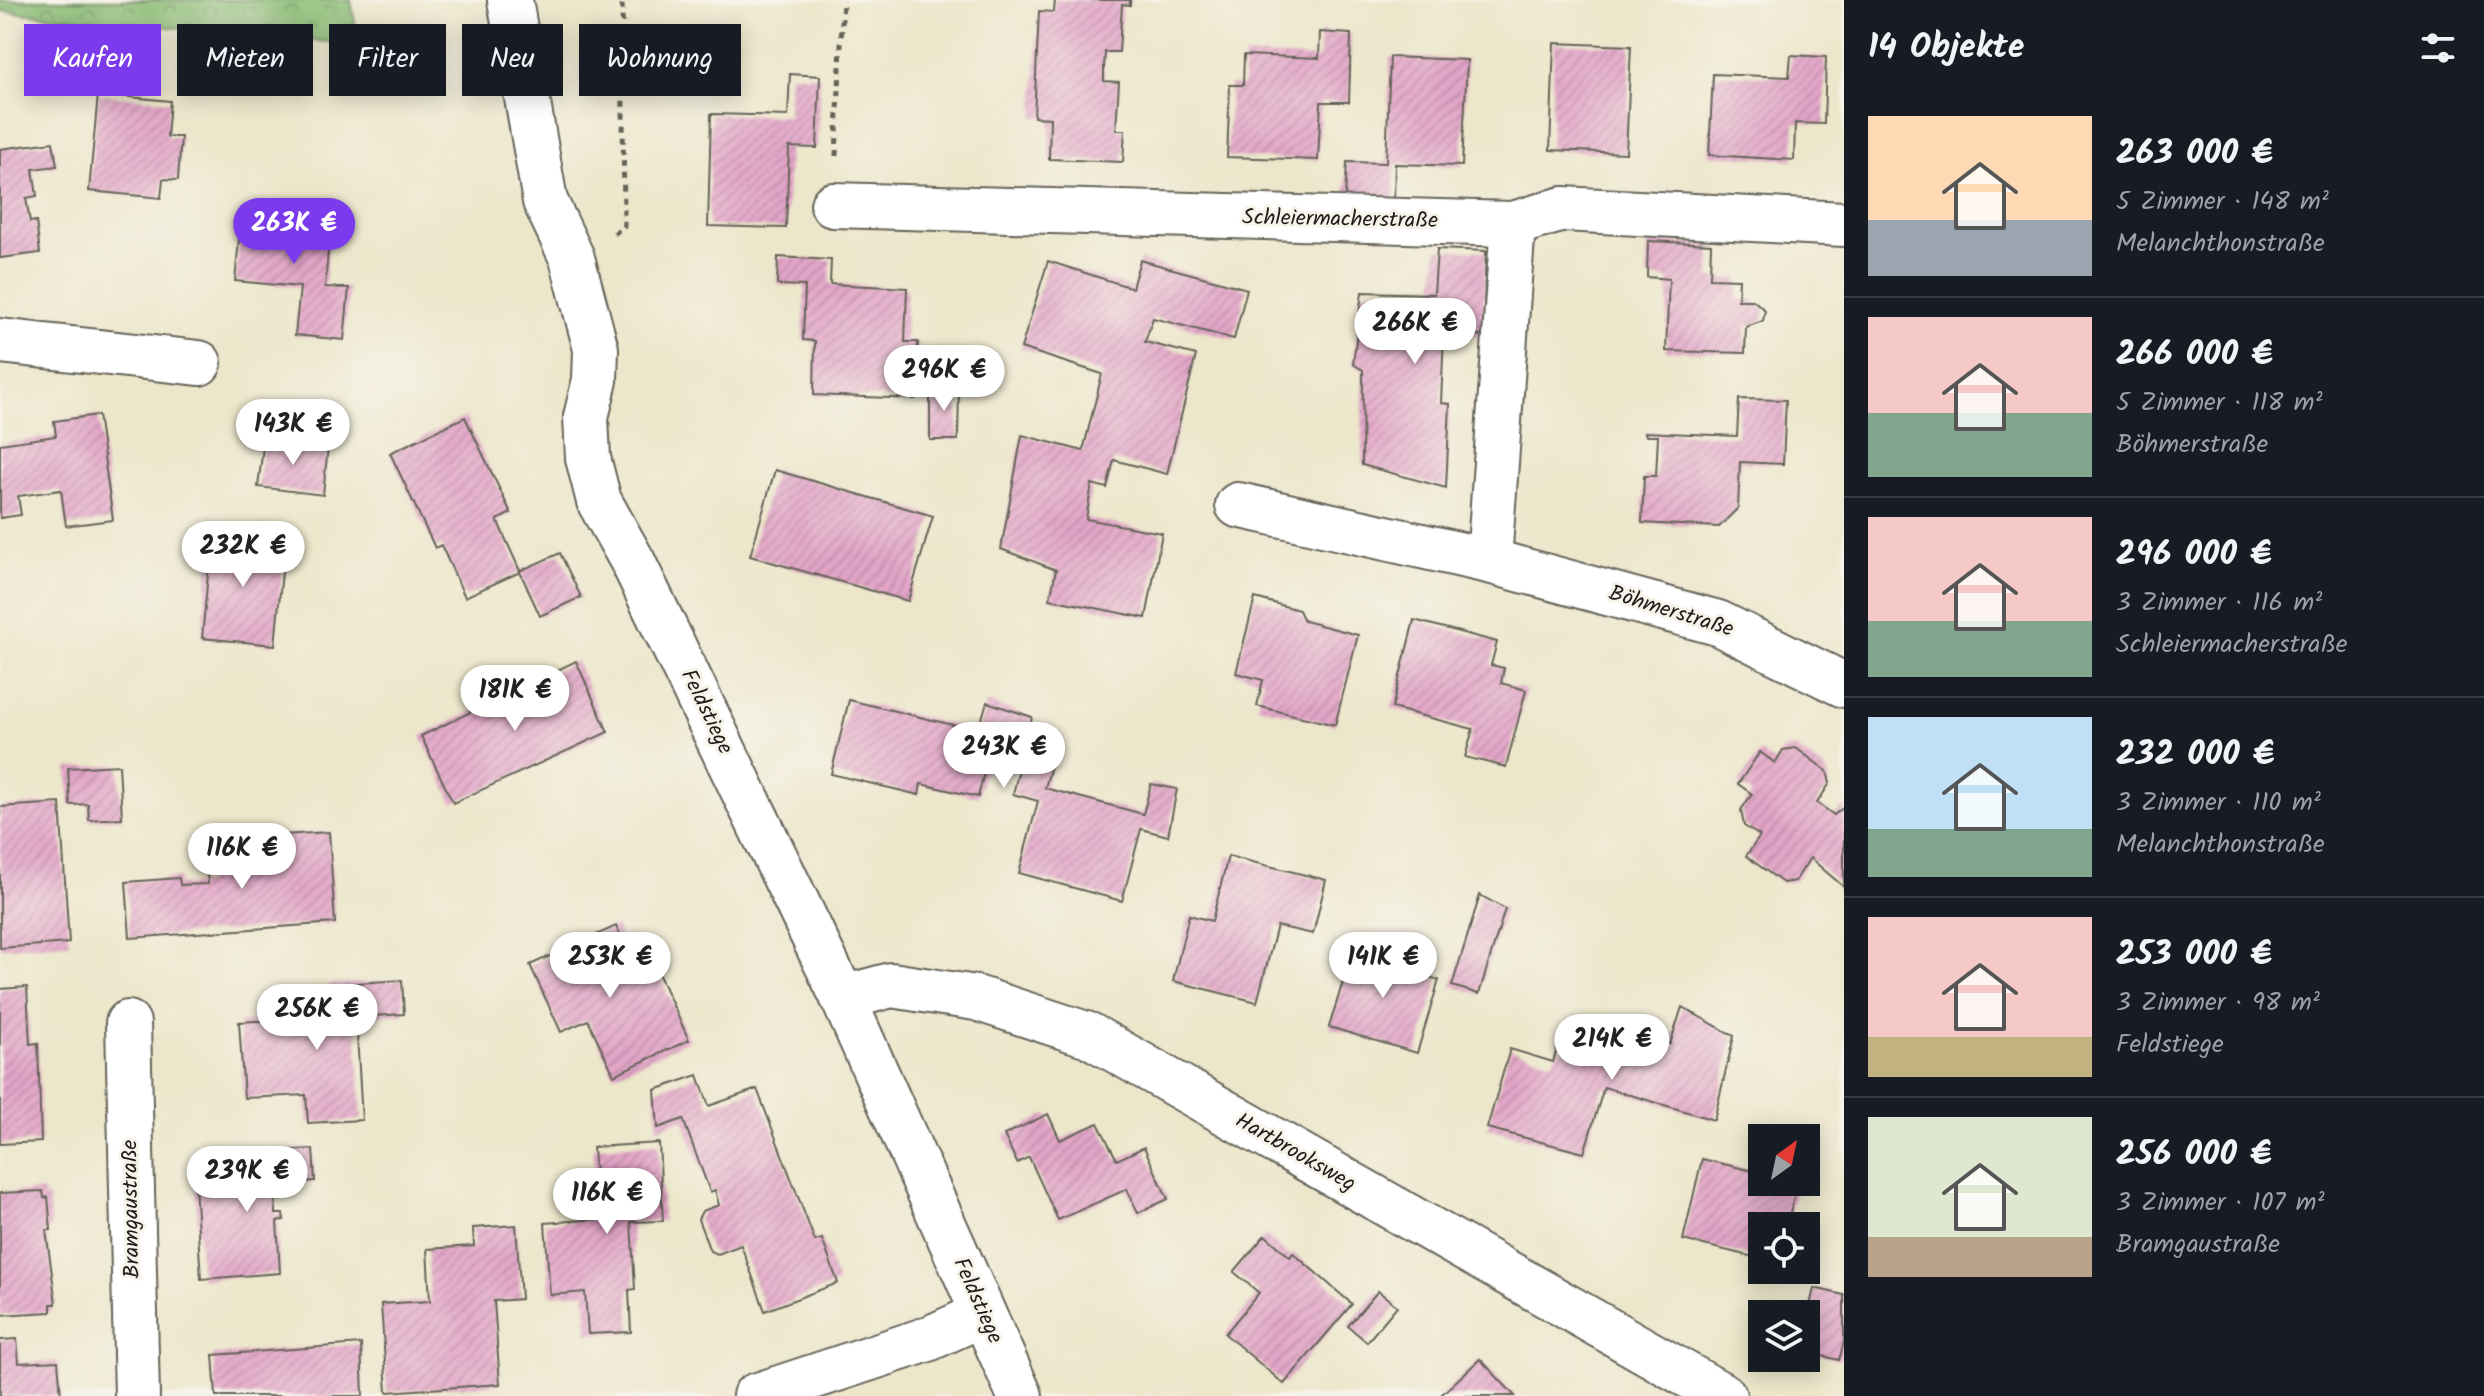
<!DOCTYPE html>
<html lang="de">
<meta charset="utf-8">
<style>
body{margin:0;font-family:Kalam,sans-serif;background:#20242c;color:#f1f3f6;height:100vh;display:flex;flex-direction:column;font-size:30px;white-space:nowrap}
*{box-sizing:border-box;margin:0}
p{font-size:26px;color:#9ea1a6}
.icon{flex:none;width:44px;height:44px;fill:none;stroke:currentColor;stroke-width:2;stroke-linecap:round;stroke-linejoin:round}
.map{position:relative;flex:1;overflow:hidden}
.sheet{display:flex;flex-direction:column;background:#171b24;width:640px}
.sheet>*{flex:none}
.hud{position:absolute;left:24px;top:24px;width:760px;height:72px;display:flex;gap:16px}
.needle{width:52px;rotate:33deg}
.tools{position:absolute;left:1748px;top:1124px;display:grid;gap:16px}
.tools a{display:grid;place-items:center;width:72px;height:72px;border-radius:0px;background:#171b24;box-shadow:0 4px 20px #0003;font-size:40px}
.price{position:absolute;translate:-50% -68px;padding:0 18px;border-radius:28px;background:#fff;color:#222;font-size:26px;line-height:52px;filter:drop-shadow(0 2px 4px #0008)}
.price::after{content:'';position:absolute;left:50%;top:48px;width:24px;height:18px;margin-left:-12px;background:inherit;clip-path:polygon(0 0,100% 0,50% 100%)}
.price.on{background:#7c3aed;color:#fff}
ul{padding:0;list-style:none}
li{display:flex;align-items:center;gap:24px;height:200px;padding:0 24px}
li+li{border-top:2px solid #363941}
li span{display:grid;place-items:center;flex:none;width:224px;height:160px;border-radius:0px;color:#555}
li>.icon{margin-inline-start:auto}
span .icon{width:96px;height:96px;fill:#fffc;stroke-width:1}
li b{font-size:34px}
h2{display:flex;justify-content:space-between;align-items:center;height:96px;padding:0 24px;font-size:34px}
.pill{padding:0 28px;border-radius:0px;background:#171b24;box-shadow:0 4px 20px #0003;font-size:28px;line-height:72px}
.pill.on{background:#7c3aed;color:#fff}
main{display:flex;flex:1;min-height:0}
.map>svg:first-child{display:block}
</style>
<main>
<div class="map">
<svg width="1844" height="1396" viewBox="0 0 1844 1396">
<defs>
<pattern id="forest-crowns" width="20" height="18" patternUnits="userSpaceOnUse" patternTransform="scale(2)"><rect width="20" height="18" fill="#89bb75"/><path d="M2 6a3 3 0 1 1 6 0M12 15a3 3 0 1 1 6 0" fill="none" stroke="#6f975f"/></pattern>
<pattern id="building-hatch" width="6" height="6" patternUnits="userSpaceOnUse" patternTransform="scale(2)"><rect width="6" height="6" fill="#e2a4c7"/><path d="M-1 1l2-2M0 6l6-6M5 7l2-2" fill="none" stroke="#c18daa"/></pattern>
</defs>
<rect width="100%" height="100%" fill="#f7f3e8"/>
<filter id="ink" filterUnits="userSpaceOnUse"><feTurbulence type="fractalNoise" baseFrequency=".0125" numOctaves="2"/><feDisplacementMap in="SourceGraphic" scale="16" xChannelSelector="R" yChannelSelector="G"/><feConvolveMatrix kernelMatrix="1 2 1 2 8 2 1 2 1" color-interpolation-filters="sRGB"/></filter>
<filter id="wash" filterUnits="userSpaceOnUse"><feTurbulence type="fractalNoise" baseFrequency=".006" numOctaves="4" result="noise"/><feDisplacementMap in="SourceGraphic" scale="32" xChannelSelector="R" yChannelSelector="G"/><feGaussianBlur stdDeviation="1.8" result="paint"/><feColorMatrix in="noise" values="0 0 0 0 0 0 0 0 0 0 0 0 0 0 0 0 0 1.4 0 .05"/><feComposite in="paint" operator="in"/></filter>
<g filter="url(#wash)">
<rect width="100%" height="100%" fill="#ece6ca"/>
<path fill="url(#forest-crowns)" stroke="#526c48" stroke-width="2" d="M 0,0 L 351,0 L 359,45 L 0,11 Z"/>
<g id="blocks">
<g fill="url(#building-hatch)">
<path d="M 1055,0 L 1130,0 L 1130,5 L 1122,4 L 1119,52 L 1105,52 L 1104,67 L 1104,81 L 1119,82 L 1116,130 L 1125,130 L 1123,162 L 1049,159 L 1050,118 L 1034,117 L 1039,11 L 1054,12 Z"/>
<path d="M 1320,32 L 1351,34 L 1349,102 L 1321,102 L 1318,160 L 1227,157 L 1230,85 L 1243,85 L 1244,55 L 1319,58 Z"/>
<path d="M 1554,43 L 1631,46 L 1626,153 L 1550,150 Z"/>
<path d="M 1791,55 L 1826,57 L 1824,124 L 1795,123 L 1794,160 L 1709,155 L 1713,74 L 1789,77 Z"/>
<path d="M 1390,57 L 1467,60 L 1462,166 L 1395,164 L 1394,200 L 1345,198 L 1347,162 L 1386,163 Z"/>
<path d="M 790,74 L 820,76 L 817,148 L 789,147 L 786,228 L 708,226 L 711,114 L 788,116 Z"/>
<path d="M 98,94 L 170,101 L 167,137 L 181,137 L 178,180 L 163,179 L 161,198 L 89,191 Z"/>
<path d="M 53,142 L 57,166 L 33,169 L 37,196 L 26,198 L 30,222 L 36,221 L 40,253 L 0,258 L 0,149 Z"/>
<path d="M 242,208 L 331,216 L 325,287 L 349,288 L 344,340 L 295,335 L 300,287 L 235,281 Z"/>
<path d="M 1648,241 L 1711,244 L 1710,278 L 1739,279 L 1738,300 L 1753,300 L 1765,310 L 1763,321 L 1746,327 L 1745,353 L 1666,351 L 1669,279 L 1647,277 Z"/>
<path d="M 1437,249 L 1486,251 L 1483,336 L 1444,333 L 1441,403 L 1450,404 L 1446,488 L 1362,465 L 1363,370 L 1353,364 L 1362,292 L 1434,294 Z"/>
<path d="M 778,257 L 831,260 L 830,284 L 907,288 L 905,342 L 918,342 L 915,399 L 814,395 L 815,341 L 803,340 L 805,286 L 777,285 Z"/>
<path d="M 1140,260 L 1247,289 L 1234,339 L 1153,318 L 1145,342 L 1196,355 L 1167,474 L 1114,460 L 1107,488 L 1092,484 L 1086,519 L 1162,533 L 1146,618 L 1050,599 L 1056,570 L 1001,549 L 1022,435 L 1083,451 L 1102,374 L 1021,348 L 1048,261 L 1132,288 Z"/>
<path d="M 930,387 L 959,387 L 958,440 L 930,440 Z"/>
<path d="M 1739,399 L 1786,400 L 1783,464 L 1740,462 L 1738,508 L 1719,527 L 1642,523 L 1644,476 L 1656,476 L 1658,436 L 1646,436 L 1645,432 L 1737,436 Z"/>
<path d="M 98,415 L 113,520 L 66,526 L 61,490 L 18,496 L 21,515 L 0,518 L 0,444 L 56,436 L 54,421 Z"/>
<path d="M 465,417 L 511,513 L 497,520 L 520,571 L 560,553 L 581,597 L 540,616 L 520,572 L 465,597 L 441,545 L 435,548 L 390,453 Z"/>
<path d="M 264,439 L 328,446 L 323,495 L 258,487 Z"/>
<path d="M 775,470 L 933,516 L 908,601 L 750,556 Z"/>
<path d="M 212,532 L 285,540 L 275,645 L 202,638 Z"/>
<path d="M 1255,598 L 1299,610 L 1304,621 L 1358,635 L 1335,725 L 1257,706 L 1263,680 L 1236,673 Z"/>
<path d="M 1414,620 L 1497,642 L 1491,665 L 1504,668 L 1501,683 L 1526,690 L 1506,767 L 1465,757 L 1473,729 L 1392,708 Z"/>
<path d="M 576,661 L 608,732 L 453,803 L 421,736 Z"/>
<path d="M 849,700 L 978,731 L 987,702 L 1032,717 L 1027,739 L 1056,747 L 1045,788 L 1143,814 L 1151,784 L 1177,789 L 1168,836 L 1141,829 L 1122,901 L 1019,873 L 1038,801 L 1013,794 L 1025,745 L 993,737 L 978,797 L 921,784 L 919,795 L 831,774 Z"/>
<path d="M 1796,748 L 1827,771 L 1830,783 L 1817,803 L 1834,815 L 1844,807 L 1844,887 L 1810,858 L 1795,881 L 1783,883 L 1746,856 L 1760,836 L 1744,826 L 1741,810 L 1752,794 L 1738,784 L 1760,752 L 1775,763 L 1783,750 Z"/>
<path d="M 119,765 L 122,818 L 89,820 L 88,804 L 70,805 L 68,768 Z"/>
<path d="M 60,803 L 69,943 L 0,948 L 0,807 Z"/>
<path d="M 329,832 L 335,923 L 130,938 L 126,882 L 179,878 L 180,885 L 208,884 L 205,848 L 267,844 L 266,836 Z"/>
<path d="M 1228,856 L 1326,880 L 1313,934 L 1277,926 L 1257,1002 L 1173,981 L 1189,915 L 1212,921 Z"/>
<path d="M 1480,895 L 1505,909 L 1479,994 L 1452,986 Z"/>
<path d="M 616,926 L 642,981 L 658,973 L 689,1040 L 614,1075 L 588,1020 L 561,1032 L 530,965 Z"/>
<path d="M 1355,943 L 1394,954 L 1391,966 L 1439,980 L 1417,1053 L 1329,1027 Z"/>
<path d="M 402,980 L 404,1014 L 356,1017 L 362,1120 L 308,1123 L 306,1095 L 244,1098 L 239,1022 L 329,1017 L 328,985 Z"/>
<path d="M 27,987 L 30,1044 L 38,1043 L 41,1142 L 0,1144 L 0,989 Z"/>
<path d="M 1682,1007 L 1734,1036 L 1714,1120 L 1604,1087 L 1584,1153 L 1487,1128 L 1510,1049 L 1553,1062 L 1557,1049 L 1609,1064 L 1619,1029 L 1670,1044 Z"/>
<path d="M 698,1075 L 709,1106 L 757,1089 L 815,1241 L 822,1239 L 838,1283 L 765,1311 L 741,1245 L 718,1254 L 710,1251 L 698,1219 L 702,1211 L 719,1205 L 715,1190 L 710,1192 L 683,1119 L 658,1128 L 655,1090 Z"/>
<path d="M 1048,1114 L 1060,1140 L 1098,1123 L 1117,1160 L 1144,1147 L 1168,1199 L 1138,1213 L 1127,1189 L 1058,1220 L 1029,1157 L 1017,1163 L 1004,1135 Z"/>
<path d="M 659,1143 L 663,1221 L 631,1222 L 635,1289 L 629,1290 L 631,1332 L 588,1334 L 585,1292 L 550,1295 L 545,1223 L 598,1219 L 593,1147 Z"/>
<path d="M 313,1149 L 315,1181 L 275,1184 L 276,1214 L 283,1214 L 284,1220 L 277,1221 L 280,1273 L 201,1279 L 195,1185 L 238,1182 L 236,1153 Z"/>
<path d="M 1702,1159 L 1762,1173 L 1766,1186 L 1795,1193 L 1787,1226 L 1762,1226 L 1762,1259 L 1683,1240 Z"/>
<path d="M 43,1191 L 44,1198 L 48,1197 L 51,1230 L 46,1230 L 56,1304 L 51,1304 L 51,1312 L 0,1315 L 0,1193 Z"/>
<path d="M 516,1225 L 521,1299 L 494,1301 L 500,1384 L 387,1392 L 381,1304 L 430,1301 L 427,1249 L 474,1246 L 473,1228 Z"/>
<path d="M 1265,1235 L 1290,1257 L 1293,1253 L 1352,1304 L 1284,1384 L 1225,1334 L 1259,1293 L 1234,1272 Z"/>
<path d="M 1814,1288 L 1844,1295 L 1844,1342 L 1839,1360 L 1806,1352 L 1806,1323 Z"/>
<path d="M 1378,1291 L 1397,1306 L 1367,1342 L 1348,1326 Z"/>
<path d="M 17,1339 L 19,1363 L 58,1361 L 61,1396 L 0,1396 L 0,1340 Z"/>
<path d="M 361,1344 L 363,1396 L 216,1396 L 213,1355 Z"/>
<path d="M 1480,1359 L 1515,1396 L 1440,1396 Z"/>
</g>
</g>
</g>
<g filter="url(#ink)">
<use href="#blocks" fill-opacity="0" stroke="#656359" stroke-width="2"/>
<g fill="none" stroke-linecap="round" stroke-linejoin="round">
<g stroke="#656359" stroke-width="48">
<g id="minor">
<path d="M 510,0 L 545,201 L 572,258 L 596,349 L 595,380 L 586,417 L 588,458 L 599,501 L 633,562 L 843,998 L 1020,1396"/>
<path d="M 833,205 L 1513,224 L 1563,209 L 1844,224"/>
<path d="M 0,341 L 199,363"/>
<path d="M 1238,505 L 1489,561 L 1718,623 L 1844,685"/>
<path d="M 1489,561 L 1513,224"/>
<path d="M 843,998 L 891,985 L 976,998 L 1089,1035 L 1724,1396"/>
<path d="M 128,1023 L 137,1396"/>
<path d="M 755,1396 L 928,1339 L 983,1314"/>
</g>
</g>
<g stroke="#656359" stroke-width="5" stroke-dasharray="6 6" stroke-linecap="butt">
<path d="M 836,156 L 843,0"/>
<path d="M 614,234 L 624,226 L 622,0"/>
</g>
<use href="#minor" stroke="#fff" stroke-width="44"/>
</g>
</g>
<g text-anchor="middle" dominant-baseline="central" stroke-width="6" stroke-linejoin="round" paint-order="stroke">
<g font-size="22" fill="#1c1c1c" stroke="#f7f3e8">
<text transform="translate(1340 220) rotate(1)">Schleiermacherstraße</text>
<text transform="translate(1671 612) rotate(17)">Böhmerstraße</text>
<text transform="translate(706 712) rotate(64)">Feldstiege</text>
<text transform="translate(1295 1153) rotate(30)">Hartbrooksweg</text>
<text transform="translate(132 1209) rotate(-91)">Bramgaustraße</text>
<text transform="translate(977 1301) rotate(66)">Feldstiege</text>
</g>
</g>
</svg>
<div class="tools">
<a><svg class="needle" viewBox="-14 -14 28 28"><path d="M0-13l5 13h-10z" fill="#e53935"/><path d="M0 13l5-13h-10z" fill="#9ea1a6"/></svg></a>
<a><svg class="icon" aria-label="locate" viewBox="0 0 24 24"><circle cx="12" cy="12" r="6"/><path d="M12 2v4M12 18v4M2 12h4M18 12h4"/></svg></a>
<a><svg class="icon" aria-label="layers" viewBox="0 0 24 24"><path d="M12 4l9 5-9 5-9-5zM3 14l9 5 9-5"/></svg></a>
</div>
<b class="price on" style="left:294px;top:266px">263K €</b>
<b class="price" style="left:1415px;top:366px">266K €</b>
<b class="price" style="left:944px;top:413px">296K €</b>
<b class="price" style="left:293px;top:467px">143K €</b>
<b class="price" style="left:243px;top:589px">232K €</b>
<b class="price" style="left:515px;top:733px">181K €</b>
<b class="price" style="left:1004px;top:790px">243K €</b>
<b class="price" style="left:242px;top:891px">116K €</b>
<b class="price" style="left:610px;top:1000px">253K €</b>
<b class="price" style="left:1383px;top:1000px">141K €</b>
<b class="price" style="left:317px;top:1052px">256K €</b>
<b class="price" style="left:1612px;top:1082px">214K €</b>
<b class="price" style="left:247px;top:1214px">239K €</b>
<b class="price" style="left:607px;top:1236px">116K €</b>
<div class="hud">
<a class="pill on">Kaufen</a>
<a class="pill">Mieten</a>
<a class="pill">Filter</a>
<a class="pill">Neu</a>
<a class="pill">Wohnung</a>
</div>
</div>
<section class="sheet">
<h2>14 Objekte<svg class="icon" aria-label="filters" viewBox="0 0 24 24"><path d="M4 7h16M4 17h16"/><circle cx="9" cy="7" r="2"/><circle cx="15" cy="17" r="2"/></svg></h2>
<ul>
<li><span style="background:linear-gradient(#ffd9b3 65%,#9aa5b1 0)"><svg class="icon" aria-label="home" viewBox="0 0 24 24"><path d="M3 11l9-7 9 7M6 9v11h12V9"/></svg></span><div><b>263 000 €</b><p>5 Zimmer · 148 m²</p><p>Melanchthonstraße</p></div></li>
<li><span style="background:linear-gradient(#f6c9c9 60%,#7fa58c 0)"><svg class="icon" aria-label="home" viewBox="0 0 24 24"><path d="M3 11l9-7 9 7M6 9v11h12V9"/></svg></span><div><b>266 000 €</b><p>5 Zimmer · 118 m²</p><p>Böhmerstraße</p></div></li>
<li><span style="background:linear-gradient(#f6c9c9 65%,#7fa58c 0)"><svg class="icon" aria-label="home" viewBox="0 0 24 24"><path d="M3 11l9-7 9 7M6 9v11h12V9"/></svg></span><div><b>296 000 €</b><p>3 Zimmer · 116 m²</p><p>Schleiermacherstraße</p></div></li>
<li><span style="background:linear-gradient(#bfe0f5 70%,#7fa58c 0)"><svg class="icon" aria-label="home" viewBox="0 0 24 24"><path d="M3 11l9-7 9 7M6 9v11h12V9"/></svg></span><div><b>232 000 €</b><p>3 Zimmer · 110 m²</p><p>Melanchthonstraße</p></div></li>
<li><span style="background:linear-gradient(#f6c9c9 75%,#c2b280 0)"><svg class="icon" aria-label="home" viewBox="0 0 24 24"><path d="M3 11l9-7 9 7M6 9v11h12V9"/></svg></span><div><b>253 000 €</b><p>3 Zimmer · 98 m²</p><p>Feldstiege</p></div></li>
<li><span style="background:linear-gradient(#dfe7d0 75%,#b9a48a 0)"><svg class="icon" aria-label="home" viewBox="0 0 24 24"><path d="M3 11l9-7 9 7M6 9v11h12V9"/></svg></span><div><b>256 000 €</b><p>3 Zimmer · 107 m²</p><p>Bramgaustraße</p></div></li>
</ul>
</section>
</main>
